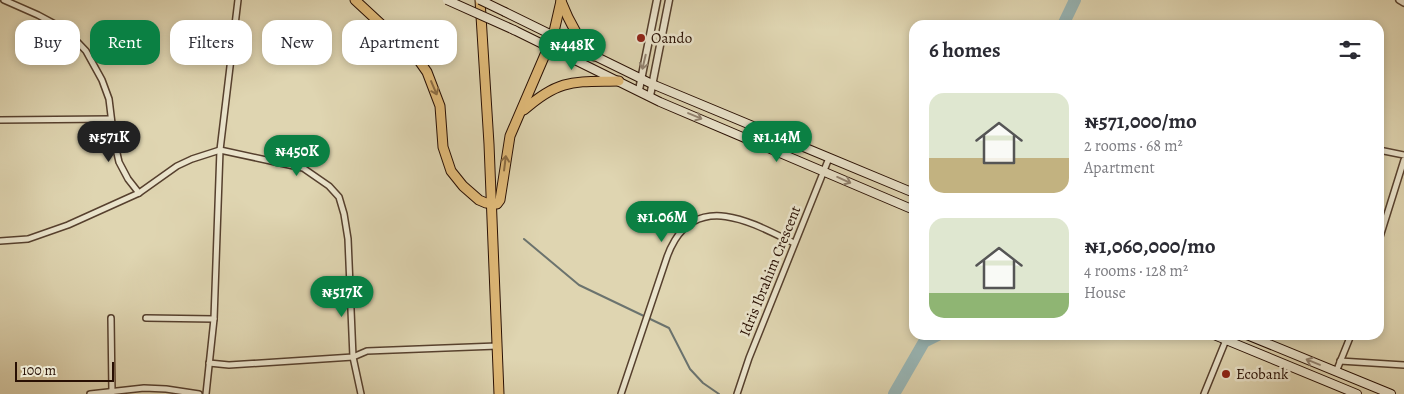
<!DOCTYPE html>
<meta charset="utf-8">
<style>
body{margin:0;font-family:Alegreya,serif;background:#f2f2f3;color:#2b2b33;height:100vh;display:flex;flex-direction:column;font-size:19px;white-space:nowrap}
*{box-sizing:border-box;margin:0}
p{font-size:16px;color:#7c7c81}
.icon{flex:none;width:28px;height:28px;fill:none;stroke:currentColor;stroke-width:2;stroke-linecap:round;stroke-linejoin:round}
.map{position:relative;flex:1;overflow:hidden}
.side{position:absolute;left:909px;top:20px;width:475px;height:320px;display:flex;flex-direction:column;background:#fff;border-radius:15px;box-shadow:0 2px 8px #0003}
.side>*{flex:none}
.banner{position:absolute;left:15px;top:20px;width:475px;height:45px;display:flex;gap:10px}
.scale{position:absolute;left:15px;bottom:12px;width:99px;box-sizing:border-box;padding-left:5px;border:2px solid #280f03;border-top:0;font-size:14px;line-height:18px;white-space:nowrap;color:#280f03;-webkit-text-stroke:4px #eae4cc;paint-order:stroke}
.price{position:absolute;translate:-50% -42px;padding:0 11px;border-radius:18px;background:#0b8043;color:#fff;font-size:16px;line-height:32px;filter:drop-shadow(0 1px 2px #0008)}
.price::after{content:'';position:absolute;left:50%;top:30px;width:15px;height:11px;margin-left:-8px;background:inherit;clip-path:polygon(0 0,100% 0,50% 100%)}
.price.current{background:#222;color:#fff}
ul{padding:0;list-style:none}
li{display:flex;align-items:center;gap:15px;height:125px;padding:0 20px}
li span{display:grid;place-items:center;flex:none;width:140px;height:100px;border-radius:15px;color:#555}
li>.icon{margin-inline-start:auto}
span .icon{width:60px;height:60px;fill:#fffc;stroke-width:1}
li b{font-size:21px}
h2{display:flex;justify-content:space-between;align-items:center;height:60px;padding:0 20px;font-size:21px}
.chip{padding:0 18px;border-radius:15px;background:#fff;box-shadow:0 2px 8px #0003;font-size:18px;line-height:45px}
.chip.current{background:#0b8043;color:#fff}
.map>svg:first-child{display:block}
</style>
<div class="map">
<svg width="1404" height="394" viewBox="0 0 1404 394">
<rect width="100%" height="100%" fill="#dfd5b1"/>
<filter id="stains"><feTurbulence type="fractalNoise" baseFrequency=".004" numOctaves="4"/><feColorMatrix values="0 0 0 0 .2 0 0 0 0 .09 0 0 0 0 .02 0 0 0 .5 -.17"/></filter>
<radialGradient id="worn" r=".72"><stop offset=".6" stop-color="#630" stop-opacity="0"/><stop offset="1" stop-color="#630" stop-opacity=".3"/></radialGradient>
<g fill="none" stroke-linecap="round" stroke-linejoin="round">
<path stroke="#6b736e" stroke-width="2" d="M 524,239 L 579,285 L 669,328 L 690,369 L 703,383 L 719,394"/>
<g stroke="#98b6b6" stroke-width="12">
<path d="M 1063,25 L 1075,0"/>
<path d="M 894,394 L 924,342 L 938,335"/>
</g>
<g stroke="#56402e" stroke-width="8">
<g id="minor">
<path d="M 4,0 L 38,15 L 66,30 L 86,51 L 102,80 L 109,99 L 114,140 L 119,162 L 128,179 L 139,193"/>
<path d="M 1399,0 L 1404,3"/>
<path d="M 0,120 L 111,119"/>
<path d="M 1379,150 L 1404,155"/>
<path d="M 1379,240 L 1404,160"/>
<path d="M 0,241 L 28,239 L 68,225 L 139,193 L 177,166 L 192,159 L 220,150 L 303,168 L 329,186 L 339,197 L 344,214 L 348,239 L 353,357 L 361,394"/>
<path d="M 111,318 L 112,392"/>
<path d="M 146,318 L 214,319"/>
<path d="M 1340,361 L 1404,365"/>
<path d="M 209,363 L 229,365 L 353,357 L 367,351 L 497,346"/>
<path d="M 1336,372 L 1351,335"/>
<path d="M 90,394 L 144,388 L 166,389 L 199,394"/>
<path d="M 206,394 L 214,319 L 220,150 L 238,0"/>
<path d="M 621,394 L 667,257 C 669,251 672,245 675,240 C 704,193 758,226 794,243"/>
<path d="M 737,394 L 749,358 L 829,158"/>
<path d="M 1204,394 L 1228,335"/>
</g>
</g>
<g stroke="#56402e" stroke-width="9">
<g id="tertiary">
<path d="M 639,90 L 657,0"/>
<path d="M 650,96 L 669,0"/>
</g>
</g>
<g stroke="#280f03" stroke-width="10">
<g id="secondary">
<path d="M 505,12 L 652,84 L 914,193"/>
<path d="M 514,30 L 660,102 L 914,210"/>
<path d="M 1214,335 L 1357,394"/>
<path d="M 1247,335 L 1391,394"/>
</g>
</g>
<g stroke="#280f03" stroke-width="11">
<g id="primary">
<path d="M 355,0 L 410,51 L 420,62 L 427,72 L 440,106 L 443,147 L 451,171 L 463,186 L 479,200 L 486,203 L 497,204 L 500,200 L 510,136 L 553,36 L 561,1"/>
<path d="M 480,0 L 489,144 L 499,394"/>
<path d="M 561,1 C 569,22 578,39 594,56"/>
<path d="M 524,110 C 560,78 575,82 619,81"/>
</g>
</g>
<use href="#minor" stroke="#eae4cc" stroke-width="5"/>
<use href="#tertiary" stroke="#eae4cc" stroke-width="6"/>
<use href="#secondary" stroke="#eae4cc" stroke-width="8"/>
<use href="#primary" stroke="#e0ba78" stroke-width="9"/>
<g stroke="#280f03" stroke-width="10" stroke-linecap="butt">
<g id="secondary-bridge">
<path d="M 447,0 L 514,30"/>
<path d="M 480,0 L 505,12"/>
</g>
</g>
<use href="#secondary-bridge" stroke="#eae4cc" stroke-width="8"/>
</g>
<defs><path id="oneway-shaft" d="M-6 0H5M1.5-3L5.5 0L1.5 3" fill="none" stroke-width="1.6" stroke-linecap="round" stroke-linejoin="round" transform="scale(1.25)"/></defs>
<g stroke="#938472">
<use href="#oneway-shaft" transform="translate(644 62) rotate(103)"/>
<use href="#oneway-shaft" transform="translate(695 116) rotate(23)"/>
<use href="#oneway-shaft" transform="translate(844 180) rotate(24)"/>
<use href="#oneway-shaft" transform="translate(1313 362) rotate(-158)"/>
</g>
<g stroke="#8d6d43">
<use href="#oneway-shaft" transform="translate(434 88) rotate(67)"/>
<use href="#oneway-shaft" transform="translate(505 163) rotate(-83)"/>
</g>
<g fill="#8f2418" stroke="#eae4cc" stroke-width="2">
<circle cx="641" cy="38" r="5"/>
<circle cx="1226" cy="374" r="5"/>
</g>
<g text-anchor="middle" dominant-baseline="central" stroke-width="5" stroke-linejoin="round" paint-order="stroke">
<g font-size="15" fill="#280f03" stroke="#eae4cc" text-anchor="start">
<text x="651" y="38">Oando</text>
<text x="1236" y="374">Ecobank</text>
</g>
<g font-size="15" fill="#280f03" stroke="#eae4cc">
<text transform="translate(770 271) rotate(-68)">Idris Ibrahim Crescent</text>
</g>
</g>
<rect width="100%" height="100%" filter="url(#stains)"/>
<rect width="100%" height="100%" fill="url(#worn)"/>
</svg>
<div class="scale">100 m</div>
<b class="price" style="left:572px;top:71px">₦448K</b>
<b class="price current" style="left:109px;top:163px">₦571K</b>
<b class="price" style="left:777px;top:163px">₦1.14M</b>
<b class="price" style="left:297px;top:177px">₦450K</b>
<b class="price" style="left:662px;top:243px">₦1.06M</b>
<b class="price" style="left:342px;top:318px">₦517K</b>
<div class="banner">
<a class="chip">Buy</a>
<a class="chip current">Rent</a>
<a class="chip">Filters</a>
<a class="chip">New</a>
<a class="chip">Apartment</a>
</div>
<section class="side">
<h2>6 homes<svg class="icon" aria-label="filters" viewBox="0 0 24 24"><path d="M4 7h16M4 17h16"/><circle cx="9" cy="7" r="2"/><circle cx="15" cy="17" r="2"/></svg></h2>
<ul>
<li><span style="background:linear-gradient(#dfe7d0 65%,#c2b280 0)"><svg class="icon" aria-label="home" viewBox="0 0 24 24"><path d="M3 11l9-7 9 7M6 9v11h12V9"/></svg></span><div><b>₦571,000/mo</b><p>2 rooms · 68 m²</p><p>Apartment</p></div></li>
<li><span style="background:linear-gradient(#dfe7d0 75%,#8fb573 0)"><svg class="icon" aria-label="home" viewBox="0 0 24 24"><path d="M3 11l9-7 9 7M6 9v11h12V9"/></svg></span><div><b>₦1,060,000/mo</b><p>4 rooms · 128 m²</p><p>House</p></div></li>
</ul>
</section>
</div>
